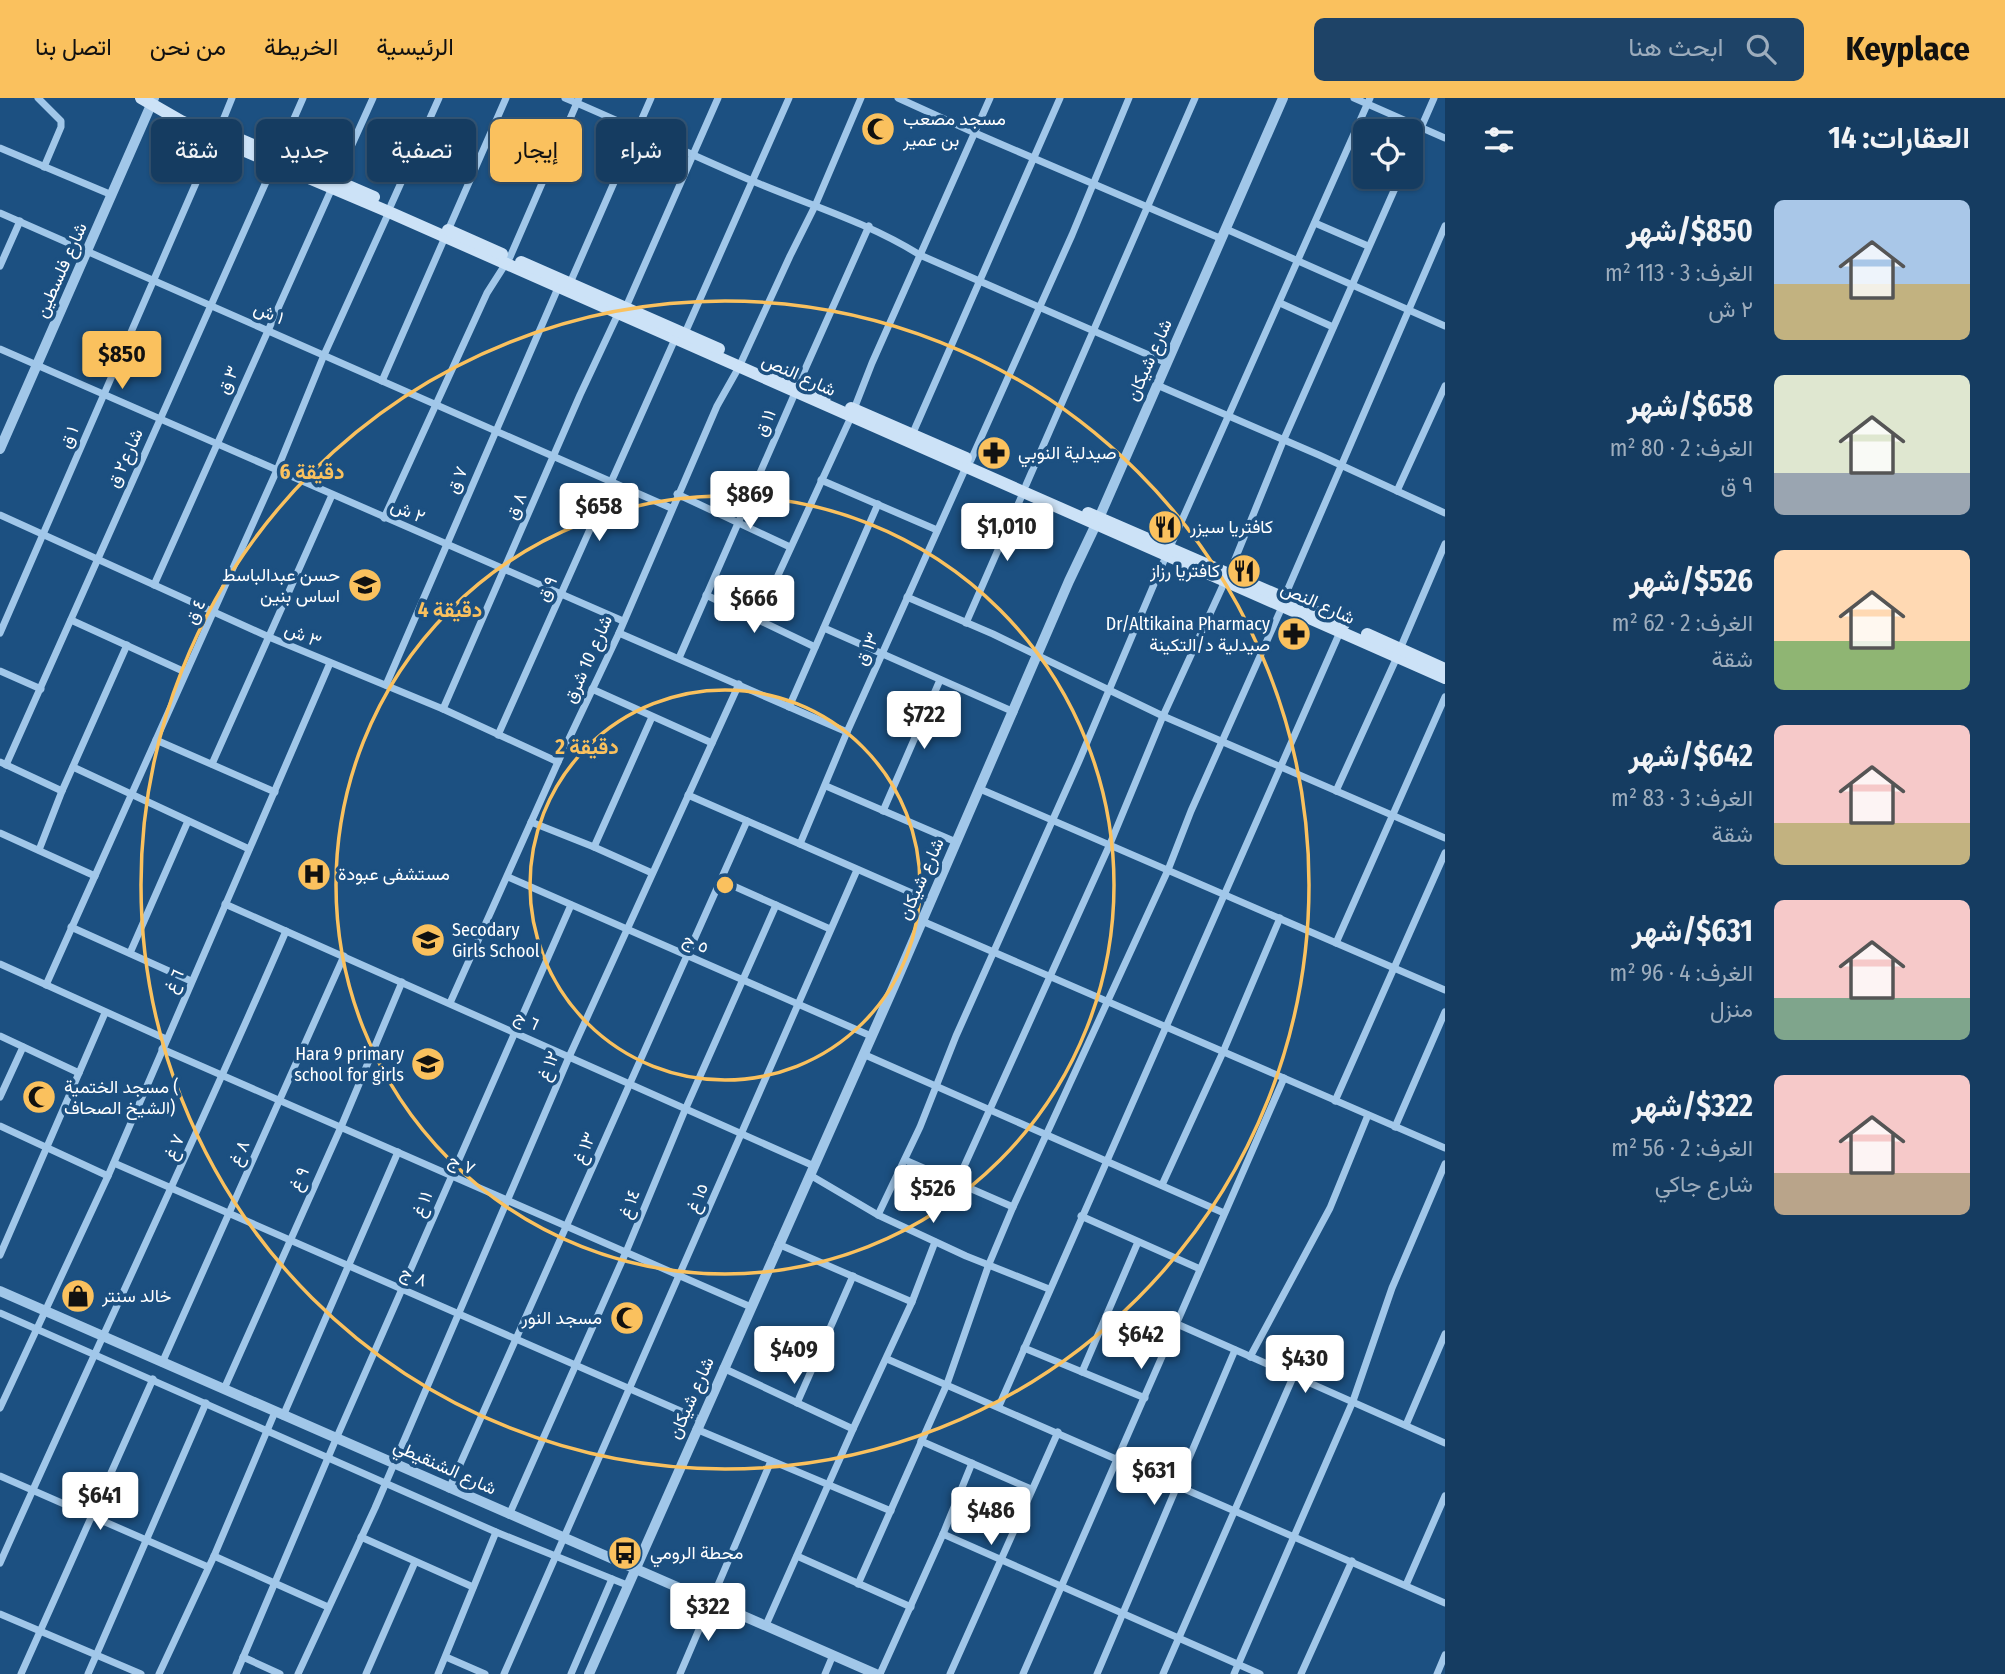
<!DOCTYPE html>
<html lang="ar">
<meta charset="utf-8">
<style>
body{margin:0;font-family:"Fira Sans Condensed",Vazirmatn,sans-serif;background:#1e4367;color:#f1f3f6;direction:rtl;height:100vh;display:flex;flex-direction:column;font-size:26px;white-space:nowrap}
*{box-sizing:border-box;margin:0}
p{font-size:23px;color:#9dadbd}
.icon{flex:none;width:38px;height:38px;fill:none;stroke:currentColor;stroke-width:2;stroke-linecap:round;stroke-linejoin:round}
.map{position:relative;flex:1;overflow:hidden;direction:ltr}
.details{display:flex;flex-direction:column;background:#153c61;width:560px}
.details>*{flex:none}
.guide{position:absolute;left:21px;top:21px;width:665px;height:63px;direction:rtl;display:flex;gap:14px}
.buttons{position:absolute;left:1353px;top:21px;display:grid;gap:14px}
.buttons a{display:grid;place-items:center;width:70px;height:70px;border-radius:10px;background:#153c61;box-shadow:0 2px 5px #0004,0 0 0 2px #345676;font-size:35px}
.price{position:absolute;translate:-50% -60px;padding:0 16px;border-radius:7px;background:#fff;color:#222;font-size:23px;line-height:46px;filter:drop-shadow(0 2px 4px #0008)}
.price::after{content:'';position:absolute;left:50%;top:42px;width:21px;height:16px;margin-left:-10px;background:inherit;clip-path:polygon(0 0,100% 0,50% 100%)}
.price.selected{background:#fac15e;color:#111}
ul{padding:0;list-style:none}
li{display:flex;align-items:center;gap:21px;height:175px;padding:0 35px}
li span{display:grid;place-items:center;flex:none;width:196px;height:140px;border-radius:10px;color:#555}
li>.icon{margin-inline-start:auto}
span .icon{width:84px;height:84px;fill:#fffc;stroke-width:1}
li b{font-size:30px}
h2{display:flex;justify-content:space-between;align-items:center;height:84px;padding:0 35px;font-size:30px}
.tag{padding:0 24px;border-radius:10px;background:#153c61;box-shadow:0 2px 5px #0004,0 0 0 2px #345676;font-size:24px;line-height:63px}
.tag.selected{background:#fac15e;color:#111}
header{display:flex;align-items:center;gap:42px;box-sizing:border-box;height:98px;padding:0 35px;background:#fac15e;color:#111}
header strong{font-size:33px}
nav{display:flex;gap:38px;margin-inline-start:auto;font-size:24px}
.search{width:490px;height:63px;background:#1e4367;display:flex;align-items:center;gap:18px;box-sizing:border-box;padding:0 24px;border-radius:10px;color:#9dadbd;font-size:26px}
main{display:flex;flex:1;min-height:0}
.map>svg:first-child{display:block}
</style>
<header>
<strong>Keyplace</strong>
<div class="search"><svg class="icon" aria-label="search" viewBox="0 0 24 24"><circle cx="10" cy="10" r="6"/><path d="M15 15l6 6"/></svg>ابحث هنا</div>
<nav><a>الرئيسية</a><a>الخريطة</a><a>من نحن</a><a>اتصل بنا</a></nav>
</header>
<main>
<section class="details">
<h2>العقارات: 14<svg class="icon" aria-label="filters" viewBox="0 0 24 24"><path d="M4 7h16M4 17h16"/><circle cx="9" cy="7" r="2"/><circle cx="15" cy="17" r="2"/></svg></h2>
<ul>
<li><span style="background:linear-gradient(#a9c7e8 60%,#c2b280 0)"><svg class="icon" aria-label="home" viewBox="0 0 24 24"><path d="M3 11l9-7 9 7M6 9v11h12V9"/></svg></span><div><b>$850/شهر</b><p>الغرف: 3 · 113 m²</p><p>٢ ش</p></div></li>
<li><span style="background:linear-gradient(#dfe7d0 70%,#9aa5b1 0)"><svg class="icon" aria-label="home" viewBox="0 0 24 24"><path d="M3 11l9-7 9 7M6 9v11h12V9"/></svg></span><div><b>$658/شهر</b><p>الغرف: 2 · 80 m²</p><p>٩ ق</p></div></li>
<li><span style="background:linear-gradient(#ffd9b3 65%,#8fb573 0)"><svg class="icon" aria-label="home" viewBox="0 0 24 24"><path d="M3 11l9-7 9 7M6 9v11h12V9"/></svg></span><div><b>$526/شهر</b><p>الغرف: 2 · 62 m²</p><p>شقة</p></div></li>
<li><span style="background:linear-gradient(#f6c9c9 70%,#c2b280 0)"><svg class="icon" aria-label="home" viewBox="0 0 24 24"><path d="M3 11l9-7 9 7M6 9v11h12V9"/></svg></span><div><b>$642/شهر</b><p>الغرف: 3 · 83 m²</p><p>شقة</p></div></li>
<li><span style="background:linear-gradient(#f6c9c9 70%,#7fa58c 0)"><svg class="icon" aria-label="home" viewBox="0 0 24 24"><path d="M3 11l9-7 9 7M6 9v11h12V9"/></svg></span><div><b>$631/شهر</b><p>الغرف: 4 · 96 m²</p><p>منزل</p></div></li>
<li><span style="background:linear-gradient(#f6c9c9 70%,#b9a48a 0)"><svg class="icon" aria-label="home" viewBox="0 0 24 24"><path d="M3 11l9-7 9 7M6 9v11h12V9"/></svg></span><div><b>$322/شهر</b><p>الغرف: 2 · 56 m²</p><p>شارع جاكي</p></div></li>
</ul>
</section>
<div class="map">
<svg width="1445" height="1576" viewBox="0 0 1445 1576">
<rect width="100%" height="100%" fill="#1c5081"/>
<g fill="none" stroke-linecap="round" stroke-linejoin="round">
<g stroke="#a1c7e9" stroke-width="7">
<path d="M 38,0 L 61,23 L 61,29 L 44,69"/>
<path d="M 565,0 C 629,27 691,57 755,84 C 812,108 867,124 920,157 L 1167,265"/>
<path d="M 898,0 L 975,35 L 1222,141"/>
<path d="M 1354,0 L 1445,40"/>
<path d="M 219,32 L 232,0"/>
<path d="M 0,50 L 112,97"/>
<path d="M 1410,55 L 1434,0"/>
<path d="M 278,57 L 303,0"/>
<path d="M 336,82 L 373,0"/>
<path d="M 391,107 L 439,0"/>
<path d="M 0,115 L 671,410"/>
<path d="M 1315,125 L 1368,148"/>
<path d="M 1226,131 L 1445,228"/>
<path d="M 0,168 L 20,123"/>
<path d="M 570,185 L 651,0"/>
<path d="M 1280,205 L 1333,229"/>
<path d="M 685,235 L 789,0"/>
<path d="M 0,251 L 623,523"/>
<path d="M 382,283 L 506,0"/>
<path d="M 798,287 L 869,128"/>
<path d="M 1157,287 L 1319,357 L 1445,415"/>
<path d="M 854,311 L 872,265 L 990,0"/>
<path d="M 912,337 L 1060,0"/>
<path d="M 971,362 L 1072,137 L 1129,0"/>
<path d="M 821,382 L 937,432"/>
<path d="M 1026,387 L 1195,0"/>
<path d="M 1397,393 L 1445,288"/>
<path d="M 677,396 L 790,449"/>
<path d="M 0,417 L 269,539 L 443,611 L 558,664"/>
<path d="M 384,420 L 487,195 L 510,159 L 579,0"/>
<path d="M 1170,449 L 1370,0"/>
<path d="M 1229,476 L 1284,341 L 1400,79"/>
<path d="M 154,487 L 332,90"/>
<path d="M 706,497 L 815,549"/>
<path d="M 907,499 L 993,536 L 1163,618 L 1445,740"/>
<path d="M 1284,500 L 1445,128"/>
<path d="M 71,522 L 185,574"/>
<path d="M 757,523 L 851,319"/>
<path d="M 966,525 L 1023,395"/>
<path d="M 824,530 L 1014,614"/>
<path d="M 0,535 L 216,39"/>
<path d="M 619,535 L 847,634"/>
<path d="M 1400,551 L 1445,446"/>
<path d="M 679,560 L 795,295"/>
<path d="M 0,573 L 41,591"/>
<path d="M 386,587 L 558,190"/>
<path d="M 592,591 L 712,645"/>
<path d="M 789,609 L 878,406"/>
<path d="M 443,611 L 580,297 L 618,216 L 626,209 L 718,0"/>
<path d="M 498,637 L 675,241"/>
<path d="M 156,642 L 275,694"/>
<path d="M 0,664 L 62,693"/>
<path d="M 212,666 L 332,397"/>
<path d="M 6,667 L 274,66"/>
<path d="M 73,669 L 249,751"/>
<path d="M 826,688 L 956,744"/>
<path d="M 980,691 L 1445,892"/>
<path d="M 1336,693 L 1397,559"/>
<path d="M 688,697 L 930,803"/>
<path d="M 883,713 L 940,582"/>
<path d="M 531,724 L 594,749 L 652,775"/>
<path d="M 0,735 L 95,778"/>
<path d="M 800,746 L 847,634 L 966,369"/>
<path d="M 594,749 L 652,619"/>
<path d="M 39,752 L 62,693 L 127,547"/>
<path d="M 508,779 L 871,938"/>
<path d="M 720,782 L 830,831"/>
<path d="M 225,806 L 814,1068"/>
<path d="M 922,823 L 1445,1050"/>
<path d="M 71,829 L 191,883"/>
<path d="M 1336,845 L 1445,599"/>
<path d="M 130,855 L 188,723"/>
<path d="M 0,866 L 166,941"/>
<path d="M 46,887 L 277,372 L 324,257 L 389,114"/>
<path d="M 450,905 L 558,664 L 619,535 L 717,308 L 739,269 L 790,158 L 815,108 L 861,0"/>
<path d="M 0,938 L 79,975"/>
<path d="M 162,951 L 751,1209"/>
<path d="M 863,956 L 1224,1115"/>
<path d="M 0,999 L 23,949"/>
<path d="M 1335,1003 L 1445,755"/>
<path d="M 0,1028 L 108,1078"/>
<path d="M 1395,1029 L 1445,914"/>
<path d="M 905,1062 L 1013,1109"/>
<path d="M 114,1065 L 701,1322"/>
<path d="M 810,1077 L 878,1117 L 966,1158 L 1049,1191"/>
<path d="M 957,1084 L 1110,746 L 1163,618 L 1225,483"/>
<path d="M 1162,1087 L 1223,954 L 1280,820"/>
<path d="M 878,1117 L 920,1029 L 956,938 L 1079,663 L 1166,458"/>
<path d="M 1081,1118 L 1200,1171"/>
<path d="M 778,1146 L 912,1204"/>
<path d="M 0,1157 L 105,915"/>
<path d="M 0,1215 L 496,1434 L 627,1487"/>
<path d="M 1177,1226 L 1445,1345"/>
<path d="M 1024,1250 L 1145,1300"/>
<path d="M 1250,1259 L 1330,1110 L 1368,1017"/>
<path d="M 887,1261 L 1445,1505"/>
<path d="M 162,1265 L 344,858"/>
<path d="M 723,1270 L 853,1331"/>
<path d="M 1082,1274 L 1138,1144"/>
<path d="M 224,1291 L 341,1029 L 402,884"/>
<path d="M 797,1305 L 853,1178"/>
<path d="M 999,1308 L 1340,534"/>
<path d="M 0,1310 L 108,1078 L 330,565"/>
<path d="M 283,1318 L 398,1054"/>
<path d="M 1406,1327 L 1445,1236"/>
<path d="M 696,1331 L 891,1413"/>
<path d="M 921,1343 L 1031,1391"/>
<path d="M 0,1378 L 208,1469"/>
<path d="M 449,1391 L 747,723"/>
<path d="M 509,1417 L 626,1154 L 685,1012 L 776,807"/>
<path d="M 943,1436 L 1260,1576"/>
<path d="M 361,1439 L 473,1489"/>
<path d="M 214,1458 L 328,1509"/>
<path d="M 797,1458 L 911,1509"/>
<path d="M 0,1465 C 94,1254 194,1045 286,833"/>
<path d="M 858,1486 L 947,1286 L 989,1166 L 1013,1109 L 1168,772 L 1191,713 L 1282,509"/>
<path d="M 1406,1487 L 1445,1398"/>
<path d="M 0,1516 L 141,1576"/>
<path d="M 766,1527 L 853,1331 L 912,1204 L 935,1144"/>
<path d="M 243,1559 L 280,1576"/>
<path d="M 446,1559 L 485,1576"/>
<path d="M 21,1576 L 153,1281"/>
<path d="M 88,1576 L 206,1305"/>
<path d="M 159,1576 L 214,1458 L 275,1314"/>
<path d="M 236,1576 L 336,1341 L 571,807"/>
<path d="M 298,1576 L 375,1410 L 569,959 L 739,586"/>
<path d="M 366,1576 L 415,1464"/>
<path d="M 438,1576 L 496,1434"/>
<path d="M 504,1576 L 857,772"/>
<path d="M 571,1576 L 612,1481"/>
<path d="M 680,1576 L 771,1363"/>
<path d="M 825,1576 L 833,1557"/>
<path d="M 880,1576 L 943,1436 L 972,1365"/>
<path d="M 950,1576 L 1058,1334"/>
<path d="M 1023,1576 L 1284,980"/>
<path d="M 1097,1576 L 1235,1252"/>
<path d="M 1163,1576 L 1294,1277"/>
<path d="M 1234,1576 L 1353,1303 L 1392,1190 L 1445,1066"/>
<path d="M 1301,1576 L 1352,1463"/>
<path d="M 1437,1576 L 1445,1557"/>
</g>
<g stroke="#a1c7e9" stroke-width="10">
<path d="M 0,351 L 154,0"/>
<path d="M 0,1193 L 876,1576"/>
<path d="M 589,1576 L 894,888 L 1069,483 L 1099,420 L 1283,0"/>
</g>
<g stroke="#cce2f7" stroke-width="12">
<path d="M 141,0 L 181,23 L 245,53 L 389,114 L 1445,580"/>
<path d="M 223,34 L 374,99"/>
<path d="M 448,132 L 502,156"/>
<path d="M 521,164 L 719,251"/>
<path d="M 778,277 L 825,299"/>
<path d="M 851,310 L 966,360"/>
<path d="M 1088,415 L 1344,526"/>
<path d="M 1367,536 L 1445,571"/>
</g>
</g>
<g fill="none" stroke="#fac15e" stroke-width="3.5">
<circle cx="725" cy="787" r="195"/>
<circle cx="725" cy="787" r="389"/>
<circle cx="725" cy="787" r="584"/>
</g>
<defs>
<g id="mosque-disc" transform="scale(1.75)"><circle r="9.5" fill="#fac15e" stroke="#1c5081"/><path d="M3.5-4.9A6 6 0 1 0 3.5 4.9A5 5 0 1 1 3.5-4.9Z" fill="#111"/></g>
<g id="pharmacy-disc" transform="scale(1.75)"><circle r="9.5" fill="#fac15e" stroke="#1c5081"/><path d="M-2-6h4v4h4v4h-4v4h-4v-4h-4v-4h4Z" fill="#111"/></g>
<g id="restaurant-disc" transform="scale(1.75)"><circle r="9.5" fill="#fac15e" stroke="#1c5081"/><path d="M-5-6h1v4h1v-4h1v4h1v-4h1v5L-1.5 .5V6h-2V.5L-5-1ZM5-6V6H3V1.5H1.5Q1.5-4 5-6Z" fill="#111"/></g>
<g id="school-disc" transform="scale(1.75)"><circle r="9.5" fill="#fac15e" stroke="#1c5081"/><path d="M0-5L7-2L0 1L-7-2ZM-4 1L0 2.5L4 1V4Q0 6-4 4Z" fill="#111"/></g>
<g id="hospital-disc" transform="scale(1.75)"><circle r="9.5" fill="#fac15e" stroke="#1c5081"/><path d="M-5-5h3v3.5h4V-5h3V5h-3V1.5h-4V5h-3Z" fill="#111"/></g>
<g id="shop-disc" transform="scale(1.75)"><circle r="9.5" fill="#fac15e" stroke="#1c5081"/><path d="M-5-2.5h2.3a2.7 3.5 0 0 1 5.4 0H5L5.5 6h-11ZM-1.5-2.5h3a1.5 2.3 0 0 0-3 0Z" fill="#111"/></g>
<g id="bus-disc" transform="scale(1.75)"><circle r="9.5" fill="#fac15e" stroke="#1c5081"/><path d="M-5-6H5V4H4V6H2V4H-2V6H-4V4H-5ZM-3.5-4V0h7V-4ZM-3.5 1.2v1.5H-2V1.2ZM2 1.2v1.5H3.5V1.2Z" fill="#111"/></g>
</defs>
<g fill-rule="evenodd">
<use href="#mosque-disc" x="878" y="31"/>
<use href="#pharmacy-disc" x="994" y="355"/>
<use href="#restaurant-disc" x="1165" y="429"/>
<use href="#restaurant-disc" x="1244" y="473"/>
<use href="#school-disc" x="365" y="487"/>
<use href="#pharmacy-disc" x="1294" y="536"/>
<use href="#hospital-disc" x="314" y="776"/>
<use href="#school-disc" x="428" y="842"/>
<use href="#school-disc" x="428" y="966"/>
<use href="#mosque-disc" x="39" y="999"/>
<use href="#shop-disc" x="78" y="1198"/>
<use href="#mosque-disc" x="627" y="1220"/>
<use href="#bus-disc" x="625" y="1455"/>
</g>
<g text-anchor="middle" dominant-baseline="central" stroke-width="7" stroke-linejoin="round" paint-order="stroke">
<g font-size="18" fill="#fff" stroke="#1c5081" text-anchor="start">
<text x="903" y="21">مسجد مصعب<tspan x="903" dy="21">بن عمير</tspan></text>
<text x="1018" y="355">صيدلية النوبي</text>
<text x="1190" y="429">كافتريا سيزر</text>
<text x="1220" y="473" text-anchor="end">كافتريا رزاز</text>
<text x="340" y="477" text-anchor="end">حسن عبدالباسط<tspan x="340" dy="21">اساس بنين</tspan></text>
<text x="1270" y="526" text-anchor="end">Dr/Altikaina Pharmacy<tspan x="1270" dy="21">صيدلية د/التكينة</tspan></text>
<text x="338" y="776">مستشفى عبودة</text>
<text x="452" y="832">Secodary<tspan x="452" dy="21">Girls School</tspan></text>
<text x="404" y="956" text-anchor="end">Hara 9 primary<tspan x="404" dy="21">school for girls</tspan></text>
<text x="64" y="989">مسجد الختمية (<tspan x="64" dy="21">الشيخ الصحاف)</tspan></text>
<text x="102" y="1198">خالد سنتر</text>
<text x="602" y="1220" text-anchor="end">مسجد النور</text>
<text x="650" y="1455">محطة الرومي</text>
</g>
<g font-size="18" fill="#fff" stroke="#1c5081">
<text transform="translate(61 172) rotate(-66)">شارع فلسطين</text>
<text transform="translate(269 215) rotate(23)">١ ش</text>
<text transform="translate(1149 262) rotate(-66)">شارع شيكان</text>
<text transform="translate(799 277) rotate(24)">شارع النص</text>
<text transform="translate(228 282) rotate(-66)">٣ ق</text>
<text transform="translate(765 325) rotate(-66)">١١ ق</text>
<text transform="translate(69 339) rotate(-66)">١ ق</text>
<text transform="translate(125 360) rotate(-66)">شارع٢ ق</text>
<text transform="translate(457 382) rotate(-67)">٧ ق</text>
<text transform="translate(516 408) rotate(-67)">٨ ق</text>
<text transform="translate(408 413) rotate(23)">٢ ش</text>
<text transform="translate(547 491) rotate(-66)">٩ ق</text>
<text transform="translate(1318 505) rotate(24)">شارع النص</text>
<text transform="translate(195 514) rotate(-66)">٤ ق</text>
<text transform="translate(303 537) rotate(23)">٣ ش</text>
<text transform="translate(867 551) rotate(-66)">١٣ ق</text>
<text transform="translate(588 561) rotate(-66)">شارع 10 شرق</text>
<text transform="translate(921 781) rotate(-66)">شارع شيكان</text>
<text transform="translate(696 845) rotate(24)">٥ ج</text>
<text transform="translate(174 883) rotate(-66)">٦ غ</text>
<text transform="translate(527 922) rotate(25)">٦ ج</text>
<text transform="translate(548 968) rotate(-67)">١٢ غ</text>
<text transform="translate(174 1049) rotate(-66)">٧ غ</text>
<text transform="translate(584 1050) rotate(-66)">١٣ غ</text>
<text transform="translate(239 1055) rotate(-66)">٨ غ</text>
<text transform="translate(462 1066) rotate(24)">٧ ج</text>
<text transform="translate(299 1081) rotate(-65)">٩ غ</text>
<text transform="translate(697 1100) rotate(-67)">١٥ غ</text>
<text transform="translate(422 1106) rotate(-66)">١١ غ</text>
<text transform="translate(629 1106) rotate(-68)">١٤ غ</text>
<text transform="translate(414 1178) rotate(23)">٨ ج</text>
<text transform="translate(691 1300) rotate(-66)">شارع شيكان</text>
<text transform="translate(445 1369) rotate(24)">شارع الشنقيطي</text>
</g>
</g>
<circle cx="725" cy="787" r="10" fill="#fac15e" stroke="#1c5081" stroke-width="3.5"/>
<g font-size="21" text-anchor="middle" font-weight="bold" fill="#fac15e" stroke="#1c5081" stroke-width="7" stroke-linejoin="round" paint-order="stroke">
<text x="312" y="381">6 دقيقة</text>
<text x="450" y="519">4 دقيقة</text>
<text x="587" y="656">2 دقيقة</text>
</g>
</svg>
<div class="buttons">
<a><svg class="icon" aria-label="locate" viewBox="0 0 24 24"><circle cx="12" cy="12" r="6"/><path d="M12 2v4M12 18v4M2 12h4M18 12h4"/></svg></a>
</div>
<b class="price selected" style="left:122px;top:293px">$850</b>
<b class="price" style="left:750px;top:433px">$869</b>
<b class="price" style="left:599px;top:445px">$658</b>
<b class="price" style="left:1007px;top:465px">$1,010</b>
<b class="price" style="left:754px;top:537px">$666</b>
<b class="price" style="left:924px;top:653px">$722</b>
<b class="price" style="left:933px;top:1127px">$526</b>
<b class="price" style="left:1141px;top:1273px">$642</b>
<b class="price" style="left:794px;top:1288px">$409</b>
<b class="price" style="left:1305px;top:1297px">$430</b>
<b class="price" style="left:1154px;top:1409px">$631</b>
<b class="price" style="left:100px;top:1434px">$641</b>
<b class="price" style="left:991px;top:1449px">$486</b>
<b class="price" style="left:708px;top:1545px">$322</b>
<div class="guide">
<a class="tag">شراء</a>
<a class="tag selected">إيجار</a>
<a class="tag">تصفية</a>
<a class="tag">جديد</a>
<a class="tag">شقة</a>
</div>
</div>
</main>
